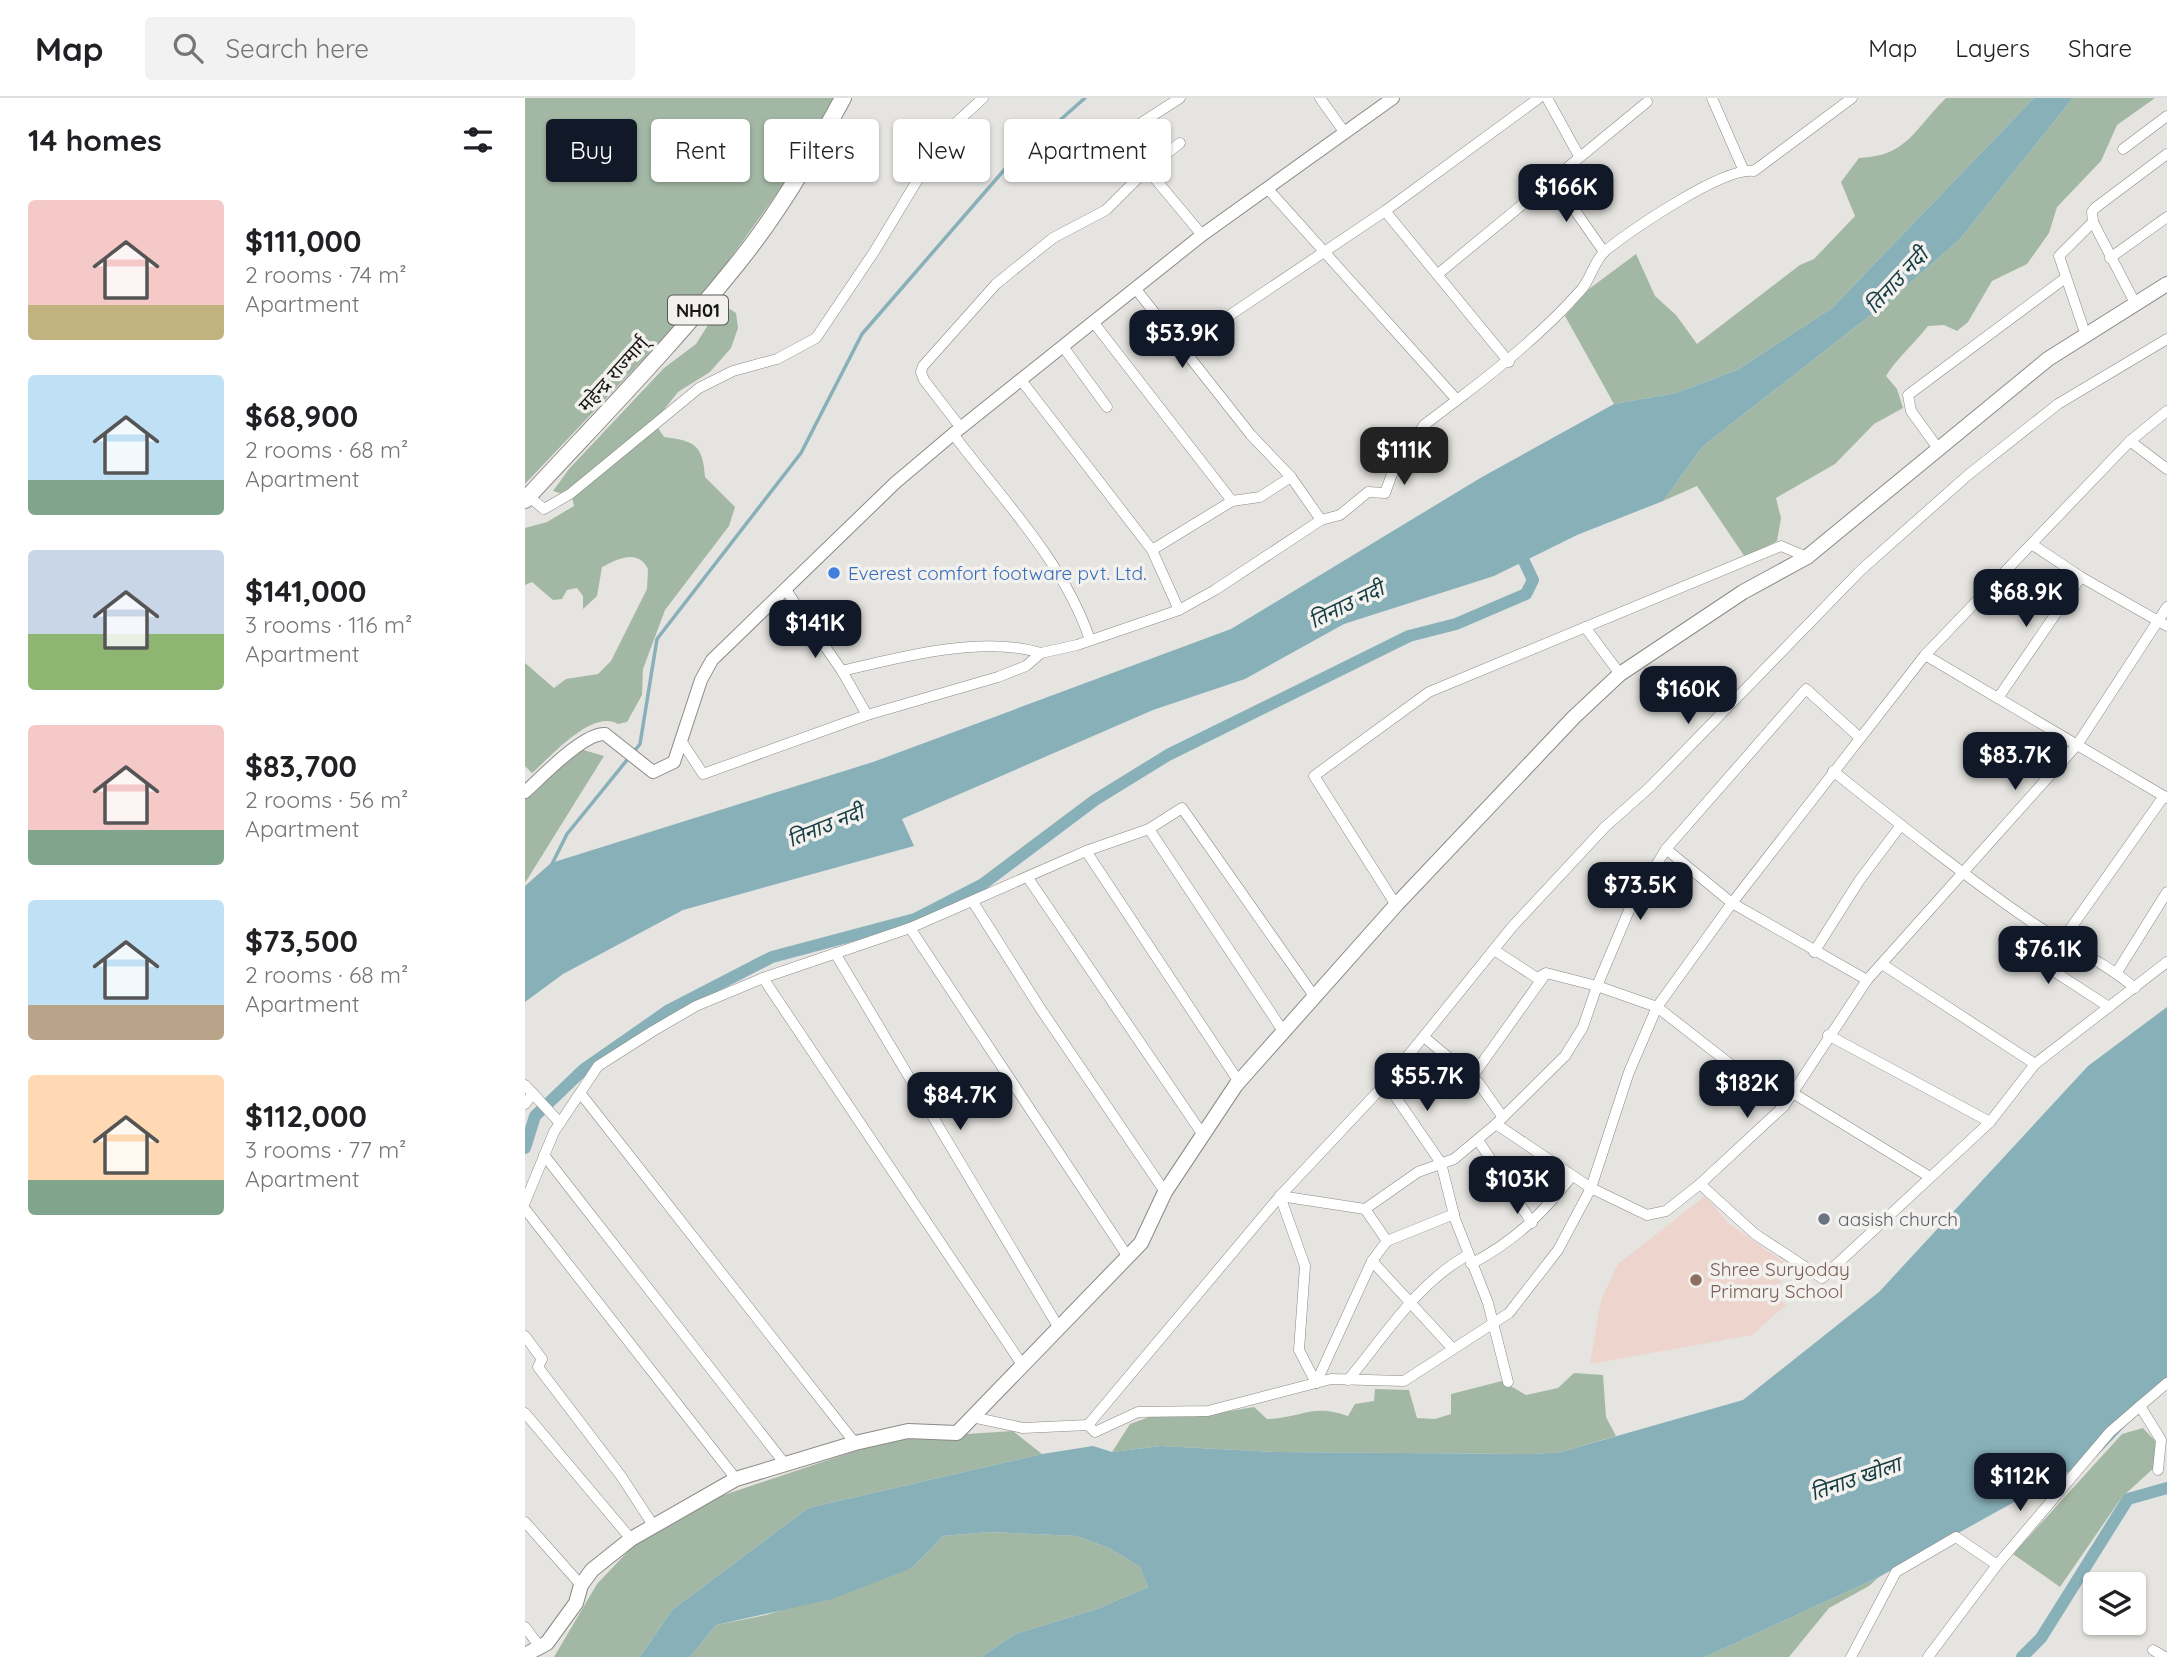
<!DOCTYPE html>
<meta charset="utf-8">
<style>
body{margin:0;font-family:Quicksand,"Noto Sans Devanagari",sans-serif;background:#f2f2f2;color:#202124;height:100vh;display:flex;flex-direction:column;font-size:26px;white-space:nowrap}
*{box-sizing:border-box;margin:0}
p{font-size:23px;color:#757577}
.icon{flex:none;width:38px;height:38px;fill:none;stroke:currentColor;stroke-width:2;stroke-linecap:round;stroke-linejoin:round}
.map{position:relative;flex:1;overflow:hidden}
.drawer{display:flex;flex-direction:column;background:#fff;width:525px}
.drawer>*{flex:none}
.top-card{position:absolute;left:21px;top:21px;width:665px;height:63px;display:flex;gap:14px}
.buttons{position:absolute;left:1558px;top:1474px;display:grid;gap:14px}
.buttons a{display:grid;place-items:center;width:63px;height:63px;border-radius:7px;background:#fff;box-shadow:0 2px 5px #0004;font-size:35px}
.price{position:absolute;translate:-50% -60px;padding:0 16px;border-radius:14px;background:#111827;color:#fff;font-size:23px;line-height:46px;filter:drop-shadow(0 2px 4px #0008)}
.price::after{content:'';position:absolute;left:50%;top:42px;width:21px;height:16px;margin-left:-10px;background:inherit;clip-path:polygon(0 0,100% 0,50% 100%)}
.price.active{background:#222;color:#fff}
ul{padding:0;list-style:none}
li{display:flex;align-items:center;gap:21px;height:175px;padding:0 28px}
li span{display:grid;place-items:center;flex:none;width:196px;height:140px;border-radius:7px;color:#555}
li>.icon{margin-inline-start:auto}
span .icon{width:84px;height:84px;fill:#fffc;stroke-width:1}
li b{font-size:30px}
h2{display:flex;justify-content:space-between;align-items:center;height:84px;padding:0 28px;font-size:30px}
.tag{padding:0 24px;border-radius:7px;background:#fff;box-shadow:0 2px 5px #0004;font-size:24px;line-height:63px}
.tag.active{background:#111827;color:#fff}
header{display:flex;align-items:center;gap:42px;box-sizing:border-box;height:98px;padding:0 35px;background:#fff;border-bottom:2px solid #e0e0e0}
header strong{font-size:33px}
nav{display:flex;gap:38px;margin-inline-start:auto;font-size:24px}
.search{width:490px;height:63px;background:#f2f2f2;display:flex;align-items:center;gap:18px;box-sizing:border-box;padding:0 24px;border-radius:7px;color:#757577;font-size:26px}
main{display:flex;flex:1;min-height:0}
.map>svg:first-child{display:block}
</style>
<header>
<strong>Map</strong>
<div class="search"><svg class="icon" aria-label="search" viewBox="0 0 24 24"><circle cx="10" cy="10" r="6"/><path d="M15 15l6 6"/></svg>Search here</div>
<nav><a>Map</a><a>Layers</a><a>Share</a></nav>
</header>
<main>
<section class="drawer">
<h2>14 homes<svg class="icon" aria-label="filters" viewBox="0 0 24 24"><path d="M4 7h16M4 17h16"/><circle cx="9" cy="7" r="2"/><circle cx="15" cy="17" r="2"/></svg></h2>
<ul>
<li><span style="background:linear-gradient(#f6c9c9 75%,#c2b280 0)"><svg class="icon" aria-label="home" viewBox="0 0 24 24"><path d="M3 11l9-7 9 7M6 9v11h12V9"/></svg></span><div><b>$111,000</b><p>2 rooms · 74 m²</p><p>Apartment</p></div></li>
<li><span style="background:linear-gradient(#bfe0f5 75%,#7fa58c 0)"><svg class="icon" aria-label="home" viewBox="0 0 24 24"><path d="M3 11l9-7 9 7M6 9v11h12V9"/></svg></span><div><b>$68,900</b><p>2 rooms · 68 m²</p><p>Apartment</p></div></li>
<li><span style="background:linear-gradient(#c9d6e8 60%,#8fb573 0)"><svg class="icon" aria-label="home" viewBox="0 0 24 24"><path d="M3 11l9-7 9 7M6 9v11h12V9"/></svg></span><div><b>$141,000</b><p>3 rooms · 116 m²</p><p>Apartment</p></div></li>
<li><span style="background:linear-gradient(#f6c9c9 75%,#7fa58c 0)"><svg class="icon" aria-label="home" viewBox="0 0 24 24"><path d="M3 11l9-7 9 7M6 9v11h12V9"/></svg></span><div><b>$83,700</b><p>2 rooms · 56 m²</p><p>Apartment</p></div></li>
<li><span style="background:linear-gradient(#bfe0f5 75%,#b9a48a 0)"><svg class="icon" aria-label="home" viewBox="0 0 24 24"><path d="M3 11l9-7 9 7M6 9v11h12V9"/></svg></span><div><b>$73,500</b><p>2 rooms · 68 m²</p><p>Apartment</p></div></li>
<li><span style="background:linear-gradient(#ffd9b3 75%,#7fa58c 0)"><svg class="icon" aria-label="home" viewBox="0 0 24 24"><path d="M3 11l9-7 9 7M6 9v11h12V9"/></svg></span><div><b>$112,000</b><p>3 rooms · 77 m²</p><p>Apartment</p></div></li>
</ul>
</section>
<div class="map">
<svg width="1642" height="1559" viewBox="0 0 1642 1559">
<rect width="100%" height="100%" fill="#e5e4e0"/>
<path fill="#edd4cc" d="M 1180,1098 L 1203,1125 L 1266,1169 L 1248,1195 L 1261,1207 L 1227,1237 L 1065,1266 L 1076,1202 L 1093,1166 Z"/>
<g fill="#a3b8a4">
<path d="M 0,0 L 309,0 L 258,87 L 179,197 L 0,386 Z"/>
<path d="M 1421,0 L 1509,0 L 1307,210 L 1212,272 L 1151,295 L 1089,306 L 1040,218 L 1064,191 L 1111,156 L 1130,198 L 1151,217 L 1172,246 L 1275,167 L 1289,161 L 1330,118 L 1316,84 L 1334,60 C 1383,58 1389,31 1421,0 Z"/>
<path d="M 1548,0 L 1630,0 L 1592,27 L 1576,63 L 1532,109 L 1524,135 L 1502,166 L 1467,183 L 1443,224 L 1432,233 L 1419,227 L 1403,228 C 1390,245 1373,259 1361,278 L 1372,291 L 1378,310 L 1349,326 L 1310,366 L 1251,400 L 1256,420 L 1252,443 L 1220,459 L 1172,388 L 1138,403 L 1178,348 L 1370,198 L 1434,142 Z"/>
<path d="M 203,210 L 211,215 L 213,230 L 206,250 L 185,274 L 153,294 L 129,324 L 139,339 C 169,343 178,346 180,379 L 210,409 L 204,428 L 140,512 L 118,571 L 117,597 L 102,624 L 93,626 C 67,611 27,658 7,675 L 0,668 L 0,565 L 29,590 L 41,581 L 73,576 L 86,563 L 122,491 L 123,471 C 113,450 92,461 77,469 L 72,498 L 58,511 L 58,498 L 52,490 L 42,492 L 37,501 L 28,502 L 7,484 L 0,487 L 0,430 L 22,424 L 49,408 L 47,399 L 28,393 L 44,371 L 139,270 L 171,246 L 190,216 Z"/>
<path d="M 55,651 L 79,658 L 0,785 L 0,700 Z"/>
<path d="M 1049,1275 L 1078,1277 L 1081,1319 L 1091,1338 L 1036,1354 L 1010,1356 L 752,1354 L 635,1348 L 587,1354 L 605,1326 L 627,1318 L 669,1319 L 729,1309 L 742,1321 C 777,1320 787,1305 823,1318 L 830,1306 L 849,1303 L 850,1291 L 884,1292 L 892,1320 L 910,1321 L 926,1316 L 926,1296 L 977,1283 L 1001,1297 L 1033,1290 Z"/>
<path d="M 1618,1330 L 1633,1346 L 1630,1369 L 1597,1399 L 1535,1489 L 1488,1456 L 1597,1336 Z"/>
<path d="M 488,1333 L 517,1356 L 283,1410 L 147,1512 L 115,1559 L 29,1559 L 72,1486 L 108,1448 L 190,1400 L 366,1341 Z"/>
<path d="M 465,1434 L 552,1438 L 586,1451 L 615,1469 L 623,1489 L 572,1511 L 490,1536 L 456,1559 L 165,1559 L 191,1527 L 241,1517 L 387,1470 L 418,1438 Z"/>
<path d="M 1354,1479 L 1344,1488 L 1304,1510 L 1264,1559 L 1180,1559 Z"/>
</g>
<g fill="#88b0b9">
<path d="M 1509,0 L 1548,0 L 1434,142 L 1370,198 L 1178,348 L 1138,403 L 1052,437 L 969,478 L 819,526 L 720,581 L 628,612 L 377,721 L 389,748 L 158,812 L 38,876 L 0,904 L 0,788 L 26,765 L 348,664 L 706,531 L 957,379 L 1089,306 L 1151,295 L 1212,272 L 1307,210 Z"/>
<path d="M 1642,909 L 1642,1284 L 1572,1358 L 1354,1479 L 1180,1559 L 456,1559 L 490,1536 L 572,1511 L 623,1489 L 615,1469 L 586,1451 L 552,1438 L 465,1434 L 418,1438 L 387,1470 L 307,1501 L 191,1527 L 165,1559 L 115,1559 L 147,1512 L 283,1410 L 517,1356 L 568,1348 L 587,1354 L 635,1348 L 752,1354 L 1010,1356 L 1036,1354 L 1218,1302 L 1354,1194 L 1563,968 Z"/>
</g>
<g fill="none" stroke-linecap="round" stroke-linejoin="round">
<path stroke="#88b0b9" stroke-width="3.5" d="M 26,768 L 42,736 L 115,646 L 132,541 L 276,355 L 337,236 L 480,71 L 560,0"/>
<g stroke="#88b0b9" stroke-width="12">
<path d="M 0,1050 L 10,1018 L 58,972 L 144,912 L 247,859 L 390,821 L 458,786 L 570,702 L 643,657 L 884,538 L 931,526 L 1001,496 L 1008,482 L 997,459"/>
<path d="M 1497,1559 L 1516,1540 L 1603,1401 L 1642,1390"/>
</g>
<g stroke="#8c8a87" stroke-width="11">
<g id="minor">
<path d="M 795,0 L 820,35"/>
<path d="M 1022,0 L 1054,58"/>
<path d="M 1187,0 L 1218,71"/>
<path d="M 1598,51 L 1642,18"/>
<path d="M 563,59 L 655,0"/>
<path d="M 622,71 L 677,137"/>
<path d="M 1028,81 L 1079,154"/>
<path d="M 743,91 L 932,302 C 976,269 1019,234 1056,192 C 1066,181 1069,162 1081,152 C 1108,131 1198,69 1229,73 L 1327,0"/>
<path d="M 860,113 L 984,264"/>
<path d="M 1568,124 L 1610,205"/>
<path d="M 1585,160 L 1642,119"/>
<path d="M 913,176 L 1122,4"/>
<path d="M 610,190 L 726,337 L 766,379 L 796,422"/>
<path d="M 569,225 L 707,403"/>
<path d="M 1560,235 L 1534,158 L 1568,124 L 1567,114 L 1570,110 L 1642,56"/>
<path d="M 539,250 L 582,309"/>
<path d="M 656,250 L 860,113 L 1014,0"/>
<path d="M 496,282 L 627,452 L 654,512"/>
<path d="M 436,330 L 399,282 L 396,274 L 398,268 L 471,186 L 528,140 L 581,112 L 622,71 L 655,45"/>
<path d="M 428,336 C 477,401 539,464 565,542"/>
<path d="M 1605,343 L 1642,371"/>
<path d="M 1412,349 L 1386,313 L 1383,297 L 1539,181"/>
<path d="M 3,398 L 19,411 L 45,396 L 174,290 L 208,273 L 252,261 L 291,240 L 349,154 L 422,33 L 458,0"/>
<path d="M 1508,447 L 1556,479 L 1642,528"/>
<path d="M 627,452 L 707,403 L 735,399 L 766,379"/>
<path d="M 261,492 L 317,573 L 342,617"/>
<path d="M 1060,529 L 1095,576"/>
<path d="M 1400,557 L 1642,700"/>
<path d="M 317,573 C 375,559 458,537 516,555"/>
<path d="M 1473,600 L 1556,479"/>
<path d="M 1334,639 L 1281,591 L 1141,751 L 1207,805 L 1342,882"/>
<path d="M 157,644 L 178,676 L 342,617 L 473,579 L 501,568 L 516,555 L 552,547 L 654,512 L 690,492 L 796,422 L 815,417 L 843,394 L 860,395 L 867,376 L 899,327 L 932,302"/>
<path d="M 1308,673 C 1373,725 1437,776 1505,823 C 1539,846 1578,863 1610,890"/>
<path d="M 624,731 L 758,933"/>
<path d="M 561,753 L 714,984"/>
<path d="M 503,780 L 678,1037"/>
<path d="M 448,804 L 515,910 L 640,1094"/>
<path d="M 871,807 L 789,678 L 904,594 L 1256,448 L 1282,459"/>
<path d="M 385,830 L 603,1159"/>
<path d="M 1479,841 L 1584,909"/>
<path d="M 1536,844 L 1639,698"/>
<path d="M 969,852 L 1012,880 L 1021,875 L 1072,888 L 1105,810 L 1141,751"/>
<path d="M 1289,854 L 1334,783 L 1376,727"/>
<path d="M 310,855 L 534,1230"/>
<path d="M 1357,866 L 1510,966"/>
<path d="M 1592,874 L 1642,794"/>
<path d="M 238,880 L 498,1268"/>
<path d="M 1303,937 L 1465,1024"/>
<path d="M 899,939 L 953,984 L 977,1018"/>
<path d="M 947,979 L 1019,878"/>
<path d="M 861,985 L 916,1065 L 930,1121 L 963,1205 L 983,1284"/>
<path d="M 0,987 L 35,1025"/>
<path d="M 1266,994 L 1405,1079"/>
<path d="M 56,996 L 330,1345"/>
<path d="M 0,1006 L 8,995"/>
<path d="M 971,1026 L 1066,1090 L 1122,1117 L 1141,1113 L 1175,1086 L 1259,1008 L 1342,882 L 1552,647 L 1642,509"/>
<path d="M 953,1042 L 1007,1125"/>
<path d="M 19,1057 L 260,1366"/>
<path d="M 1175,1086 L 1230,1136 L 1297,1180 L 1465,1024 L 1510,966 L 1642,864"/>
<path d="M 755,1098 L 840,1111 L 893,1074 L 929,1061 L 971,1026 L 1040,958 L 1058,929 L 1072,888 L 1132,909 L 1259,1008"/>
<path d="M 755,1098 L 780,1168 L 774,1252 L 791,1285"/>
<path d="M 0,1104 L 29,1034 L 73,968 L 128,933 L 171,908 L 238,880 L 385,830 L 561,753 L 624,731 L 657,710 L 789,898"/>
<path d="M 0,1111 L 211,1381"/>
<path d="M 840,1111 L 862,1143"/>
<path d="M 847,1163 L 928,1251"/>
<path d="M 946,1166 C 991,1142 1016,1117 1047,1078"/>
<path d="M 0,1238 L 17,1261 L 13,1269 L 96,1378 L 128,1427"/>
<path d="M 823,1282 C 859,1239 893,1184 943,1157"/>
<path d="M 791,1285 L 847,1163 L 862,1143 L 929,1116"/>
<path d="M 1615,1308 L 1642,1285"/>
<path d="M 0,1315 L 106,1441"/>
<path d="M 447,1319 L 498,1330 L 563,1327 L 570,1334 L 613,1314 L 683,1313 L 806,1281 L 879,1283 L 984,1215 L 1033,1152 L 1066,1090 L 1104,974 L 1132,909 L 1207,805 L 1400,557 L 1605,343 L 1642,313"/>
<path d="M 563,1327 L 755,1098 L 861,985 L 987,829 L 1080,729 L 1125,689 L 1336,472 L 1443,377 L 1533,306 L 1642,241"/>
<path d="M 0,1424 L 56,1487"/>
<path d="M 0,1529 L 15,1549"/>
<path d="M 1628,1552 L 1640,1559"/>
<path d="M 1326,1559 L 1371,1474 L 1431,1439 L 1472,1467 L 1585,1334 L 1615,1308 L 1636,1342 L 1633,1372"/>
<path d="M 1403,1559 L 1472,1467"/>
</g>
</g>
<g stroke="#8c8a87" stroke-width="14">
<path id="tertiary" d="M 0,694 C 17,679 58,635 80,636 L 128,674 L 149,664 L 176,582 L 187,562 L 370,385 L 428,336 L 677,137 L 868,0"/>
</g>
<g stroke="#8c8a87" stroke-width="16">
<path id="secondary" d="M 0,1557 L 22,1545 L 51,1505 L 56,1487 L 67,1472 L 106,1441 L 211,1381 L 330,1345 L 383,1333 L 432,1335 L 616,1145 L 640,1094 L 711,987 L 871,807 L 1049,619 L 1095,576 L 1218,494 L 1282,459 L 1523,261 L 1642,186"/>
</g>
<g stroke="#8c8a87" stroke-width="18">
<path id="trunk" d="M 0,402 C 70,326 143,252 208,171 C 251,119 286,59 318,0"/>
</g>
<use href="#minor" stroke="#fff" stroke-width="10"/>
<use href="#tertiary" stroke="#fff" stroke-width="12"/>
<use href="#secondary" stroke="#fff" stroke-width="14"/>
<use href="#trunk" stroke="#fff" stroke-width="16"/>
</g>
<circle fill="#3f7fe0" stroke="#f3f1ed" stroke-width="2.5" cx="309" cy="475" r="7"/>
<circle fill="#6b7280" stroke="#f3f1ed" stroke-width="2.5" cx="1299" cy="1121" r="7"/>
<circle fill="#8d6e63" stroke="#f3f1ed" stroke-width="2.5" cx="1171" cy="1182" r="7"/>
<g text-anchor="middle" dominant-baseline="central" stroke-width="7" stroke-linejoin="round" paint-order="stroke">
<rect fill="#f3f1ed" stroke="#595856" stroke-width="2" x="143" y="197.5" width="60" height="29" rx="5"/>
<g font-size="18" font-weight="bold" fill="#171715">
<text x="173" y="212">NH01</text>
</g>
<g font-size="19" fill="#171715" stroke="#f3f1ed">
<text transform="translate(88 276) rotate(-48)">महेन्द्र राज्मार्ग्</text>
</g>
<g font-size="19" fill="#366cbe" stroke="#f3f1ed" text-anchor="start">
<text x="323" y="475">Everest comfort footware pvt. Ltd.</text>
</g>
<g font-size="19" fill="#5b616d" stroke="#f3f1ed" text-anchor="start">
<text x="1313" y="1121">aasish church</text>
</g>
<g font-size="19" fill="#785e54" stroke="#f3f1ed" text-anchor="start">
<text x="1185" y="1171">Shree Suryoday<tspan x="1185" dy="22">Primary School</tspan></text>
</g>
<g font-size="21" font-style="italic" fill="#153c43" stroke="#f3f1ed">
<text transform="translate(1371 182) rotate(-47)">तिनाउ नदी</text>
<text transform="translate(821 506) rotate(-26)">तिनाउ नदी</text>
<text transform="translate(300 727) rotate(-22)">तिनाउ नदी</text>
<text transform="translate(1330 1380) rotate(-19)">तिनाउ खोला</text>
</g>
</g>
</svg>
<div class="buttons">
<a><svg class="icon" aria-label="layers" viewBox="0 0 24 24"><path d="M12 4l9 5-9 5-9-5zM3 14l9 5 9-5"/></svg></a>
</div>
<b class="price" style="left:1041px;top:126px">$166K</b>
<b class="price" style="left:657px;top:272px">$53.9K</b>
<b class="price active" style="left:879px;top:389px">$111K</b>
<b class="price" style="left:1501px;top:531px">$68.9K</b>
<b class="price" style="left:290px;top:562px">$141K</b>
<b class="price" style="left:1163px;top:628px">$160K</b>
<b class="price" style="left:1490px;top:694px">$83.7K</b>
<b class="price" style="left:1115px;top:824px">$73.5K</b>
<b class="price" style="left:1523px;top:888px">$76.1K</b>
<b class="price" style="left:902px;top:1015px">$55.7K</b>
<b class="price" style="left:1222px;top:1022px">$182K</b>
<b class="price" style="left:435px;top:1034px">$84.7K</b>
<b class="price" style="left:992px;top:1118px">$103K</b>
<b class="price" style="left:1495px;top:1415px">$112K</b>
<div class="top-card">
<a class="tag active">Buy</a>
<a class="tag">Rent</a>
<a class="tag">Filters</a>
<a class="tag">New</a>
<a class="tag">Apartment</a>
</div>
</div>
</main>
